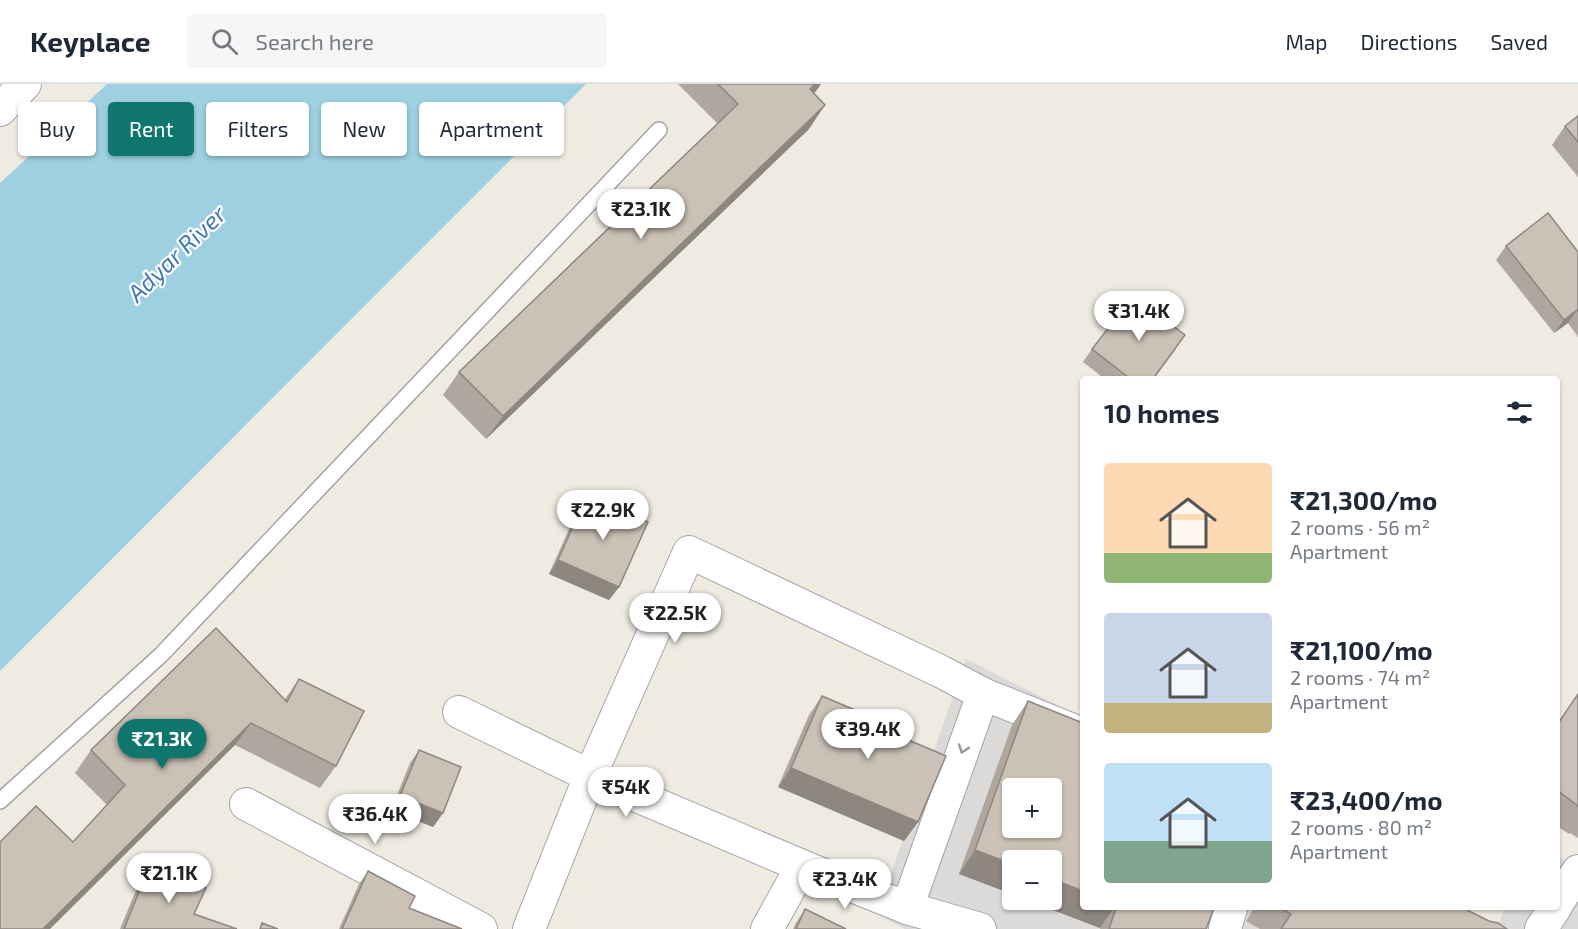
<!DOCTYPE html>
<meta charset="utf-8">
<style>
body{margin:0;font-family:"Exo 2",sans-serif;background:#f6f6f7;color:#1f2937;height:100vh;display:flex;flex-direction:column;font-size:22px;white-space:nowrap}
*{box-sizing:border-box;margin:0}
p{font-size:20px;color:#747a83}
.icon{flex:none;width:33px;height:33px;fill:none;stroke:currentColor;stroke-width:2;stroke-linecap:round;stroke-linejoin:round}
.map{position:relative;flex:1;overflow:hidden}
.panel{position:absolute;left:1080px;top:292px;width:480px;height:534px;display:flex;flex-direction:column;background:#fff;border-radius:6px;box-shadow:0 2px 4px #0004}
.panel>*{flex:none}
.top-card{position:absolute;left:18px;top:18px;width:570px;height:54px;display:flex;gap:12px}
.tools{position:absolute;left:1002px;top:694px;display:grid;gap:12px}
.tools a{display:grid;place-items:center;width:60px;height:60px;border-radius:6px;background:#fff;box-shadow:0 2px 4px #0004;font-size:30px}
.price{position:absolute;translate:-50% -51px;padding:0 14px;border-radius:21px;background:#fff;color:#222;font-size:20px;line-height:39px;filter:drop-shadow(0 2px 3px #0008)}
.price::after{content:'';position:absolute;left:50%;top:36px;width:18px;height:14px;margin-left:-9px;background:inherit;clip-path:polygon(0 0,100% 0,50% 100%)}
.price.selected{background:#0f766e;color:#fff}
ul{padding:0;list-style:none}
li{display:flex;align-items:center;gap:18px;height:150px;padding:0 24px}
li span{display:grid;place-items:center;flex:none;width:168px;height:120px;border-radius:6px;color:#555}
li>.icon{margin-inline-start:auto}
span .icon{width:72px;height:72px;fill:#fffc;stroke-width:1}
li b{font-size:26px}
h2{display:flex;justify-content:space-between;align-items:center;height:72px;padding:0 24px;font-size:26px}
.pill{padding:0 21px;border-radius:6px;background:#fff;box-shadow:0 2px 4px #0004;font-size:21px;line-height:54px}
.pill.selected{background:#0f766e;color:#fff}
header{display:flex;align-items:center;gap:36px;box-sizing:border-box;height:84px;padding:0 30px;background:#fff;border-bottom:2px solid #e0e1e3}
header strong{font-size:28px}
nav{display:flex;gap:33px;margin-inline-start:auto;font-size:21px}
.search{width:420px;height:54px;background:#f6f6f7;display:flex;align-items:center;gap:15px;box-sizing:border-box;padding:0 21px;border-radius:6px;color:#747a83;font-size:22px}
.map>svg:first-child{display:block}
</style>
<header>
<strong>Keyplace</strong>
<div class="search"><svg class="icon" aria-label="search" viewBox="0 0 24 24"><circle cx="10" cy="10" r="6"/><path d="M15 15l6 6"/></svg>Search here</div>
<nav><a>Map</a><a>Directions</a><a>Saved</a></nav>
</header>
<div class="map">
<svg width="1578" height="845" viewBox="0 0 1578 845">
<rect width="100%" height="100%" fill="#efebe1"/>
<g fill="#dbdad9" fill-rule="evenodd">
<path d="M 966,575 L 1083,634 L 1083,824 L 1448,824 L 1487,845 L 905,845 L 877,830 ZM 1012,705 L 1052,705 L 1052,744 L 1012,744 ZM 1012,777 L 1052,777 L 1052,816 L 1012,816 Z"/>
<path d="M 1557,772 L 1578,784 L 1578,845 L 1497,845 L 1504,824 L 1557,824 Z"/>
</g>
<path fill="#9dd0e1" d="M 107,0 L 586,0 L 0,587 L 0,99 Z"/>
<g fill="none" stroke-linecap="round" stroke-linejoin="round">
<g stroke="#a4a4a4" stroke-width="18">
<path id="lane" d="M 0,717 L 161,571 L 659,46"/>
</g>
<g stroke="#a4a4a4" stroke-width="34">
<g id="street">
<path d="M 0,26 L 25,0"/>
<path d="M 459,628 L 590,692 L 802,782 L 767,845"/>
<path d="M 246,720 L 481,845"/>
<path d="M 802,782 L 907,824 L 980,845"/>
<path d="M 1557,820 L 1578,787"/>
<path d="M 907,824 L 983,610"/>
<path d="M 529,845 L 590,692 L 689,468 L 942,588 L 983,610 L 1083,650"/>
<path d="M 1225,845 L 1231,824"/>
<path d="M 1541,845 L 1555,824"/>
</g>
</g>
<use href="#lane" stroke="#fff" stroke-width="15"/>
<use href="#street" stroke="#fff" stroke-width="32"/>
</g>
<g fill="#afa69d">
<path d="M 678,0 L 821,0 L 814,9 L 809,45 L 486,355 L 443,311 L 459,288 L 718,40 Z"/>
<path d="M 1578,32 L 1578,93 L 1552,61 L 1565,42 Z"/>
<path d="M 1506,162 L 1578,168 L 1578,253 L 1568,239 L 1554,249 L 1496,176 Z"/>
<path d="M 1092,265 L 1176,265 L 1153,296 L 1106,296 L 1083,278 Z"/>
<path d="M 587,411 L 619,503 L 609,516 L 549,490 L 578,425 Z"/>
<path d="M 299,595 L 336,682 L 320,704 L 235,661 L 73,758 L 107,721 L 75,689 L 91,666 L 285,615 Z"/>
<path d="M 1578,610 L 1578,754 L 1570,749 L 1569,750 L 1557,742 L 1557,640 Z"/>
<path d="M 822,612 L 866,638 L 918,738 L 904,757 L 778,703 L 809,631 Z"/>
<path d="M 1028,617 L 1083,824 L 1214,824 L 1206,845 L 1100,845 L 1100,844 L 959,790 L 1012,641 Z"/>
<path d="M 419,666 L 443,729 L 433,743 L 391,726 L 410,679 Z"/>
<path d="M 150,781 L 194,830 L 237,845 L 120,845 L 141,794 Z"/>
<path d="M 368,787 L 409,824 L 462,845 L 339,845 L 359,800 Z"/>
<path d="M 1254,824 L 1463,824 L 1489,837 L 1507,845 L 1260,845 L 1246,837 Z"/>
<path d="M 805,825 L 846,845 L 793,845 L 796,839 Z"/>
</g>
<g fill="#8e8780">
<path d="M 815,0 L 821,0 L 816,7 L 793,29 L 810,5 Z"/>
<path d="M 825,21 L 809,45 L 486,355 L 503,332 Z"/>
<path d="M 1577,226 L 1568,239 L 1554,249 L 1564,236 Z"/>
<path d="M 558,476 L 619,503 L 609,516 L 549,490 Z"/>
<path d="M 251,639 L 235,661 L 50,845 L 43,845 Z"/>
<path d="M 791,684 L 918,738 L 904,757 L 778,703 Z"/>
<path d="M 400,712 L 443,729 L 433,743 L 391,726 Z"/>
<path d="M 975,766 L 1012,780 L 1012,810 L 959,790 Z"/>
<path d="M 1052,795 L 1083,807 L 1083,824 L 1114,824 L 1100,844 L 1027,816 L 1052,816 Z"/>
</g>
<g fill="#cbc1b7" stroke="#8e8780" stroke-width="1.5" fill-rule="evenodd">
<path d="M 718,0 L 815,0 L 810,5 L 825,21 L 503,332 L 459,288 L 738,20 Z"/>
<path d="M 1578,32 L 1578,58 L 1565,42 Z"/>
<path d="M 1548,129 L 1578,168 L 1578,227 L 1577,226 L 1564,236 L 1506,162 Z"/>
<path d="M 1133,212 L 1185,251 L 1152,296 L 1132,296 L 1092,265 Z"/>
<path d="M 587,411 L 648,438 L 619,503 L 558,476 Z"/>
<path d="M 216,544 L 287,618 L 299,595 L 364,627 L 336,682 L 251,639 L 43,845 L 0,845 L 0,758 L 36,722 L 73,758 L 125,701 L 91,666 Z"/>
<path d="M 1578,610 L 1578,722 L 1557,706 L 1557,641 Z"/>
<path d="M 822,612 L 869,632 L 866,638 L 946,672 L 918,738 L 791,684 Z"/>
<path d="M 1028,617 L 1083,639 L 1083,807 L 1052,795 L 1052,777 L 1012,777 L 1012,780 L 975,766 ZM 1012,705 L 1052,705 L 1052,744 L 1012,744 Z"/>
<path d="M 419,666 L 461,683 L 443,729 L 400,712 Z"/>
<path d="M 150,781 L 206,804 L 194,830 L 237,845 L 124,845 Z"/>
<path d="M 368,787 L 415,812 L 409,824 L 462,845 L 342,845 Z"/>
<path d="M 1116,824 L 1214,824 L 1206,845 L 1109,845 Z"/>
<path d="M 1280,824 L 1463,824 L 1489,837 L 1498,839 L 1507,845 L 1281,845 L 1291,830 Z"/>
<path d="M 805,825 L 846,845 L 796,845 Z"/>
<path d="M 262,839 L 278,845 L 260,845 Z"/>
</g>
<defs><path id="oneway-chevron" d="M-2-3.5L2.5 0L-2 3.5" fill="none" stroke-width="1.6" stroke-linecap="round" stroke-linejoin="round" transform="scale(1.5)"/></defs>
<use stroke="#999" href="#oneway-chevron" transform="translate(963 665) rotate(109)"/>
<g text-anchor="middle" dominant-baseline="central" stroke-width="4.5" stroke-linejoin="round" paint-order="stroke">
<g font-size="24" font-style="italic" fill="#4077b5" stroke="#fff">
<text transform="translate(176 169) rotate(-44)">Adyar River</text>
</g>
</g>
</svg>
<div class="tools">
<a>+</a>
<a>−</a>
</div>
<b class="price" style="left:641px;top:156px">₹23.1K</b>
<b class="price" style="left:1139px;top:258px">₹31.4K</b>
<b class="price" style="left:603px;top:457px">₹22.9K</b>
<b class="price" style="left:675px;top:560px">₹22.5K</b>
<b class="price" style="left:868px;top:676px">₹39.4K</b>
<b class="price selected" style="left:162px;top:686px">₹21.3K</b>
<b class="price" style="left:626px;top:734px">₹54K</b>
<b class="price" style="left:375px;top:761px">₹36.4K</b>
<b class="price" style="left:169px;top:820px">₹21.1K</b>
<b class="price" style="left:845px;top:826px">₹23.4K</b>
<div class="top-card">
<a class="pill">Buy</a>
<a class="pill selected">Rent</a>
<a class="pill">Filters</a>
<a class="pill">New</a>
<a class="pill">Apartment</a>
</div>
<section class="panel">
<h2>10 homes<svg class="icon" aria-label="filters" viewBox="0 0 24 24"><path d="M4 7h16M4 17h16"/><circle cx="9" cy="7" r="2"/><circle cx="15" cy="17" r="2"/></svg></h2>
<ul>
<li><span style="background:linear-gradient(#ffd9b3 75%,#8fb573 0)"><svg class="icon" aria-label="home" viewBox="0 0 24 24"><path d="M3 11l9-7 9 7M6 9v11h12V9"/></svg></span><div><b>₹21,300/mo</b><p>2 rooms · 56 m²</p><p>Apartment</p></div></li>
<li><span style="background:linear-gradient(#c9d6e8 75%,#c2b280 0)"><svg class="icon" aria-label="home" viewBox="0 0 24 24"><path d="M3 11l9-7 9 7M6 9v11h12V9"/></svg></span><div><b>₹21,100/mo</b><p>2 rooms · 74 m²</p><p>Apartment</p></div></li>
<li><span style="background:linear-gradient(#bfe0f5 65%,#7fa58c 0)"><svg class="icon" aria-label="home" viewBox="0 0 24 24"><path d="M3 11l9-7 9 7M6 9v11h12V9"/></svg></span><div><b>₹23,400/mo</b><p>2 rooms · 80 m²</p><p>Apartment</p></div></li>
</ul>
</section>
</div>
